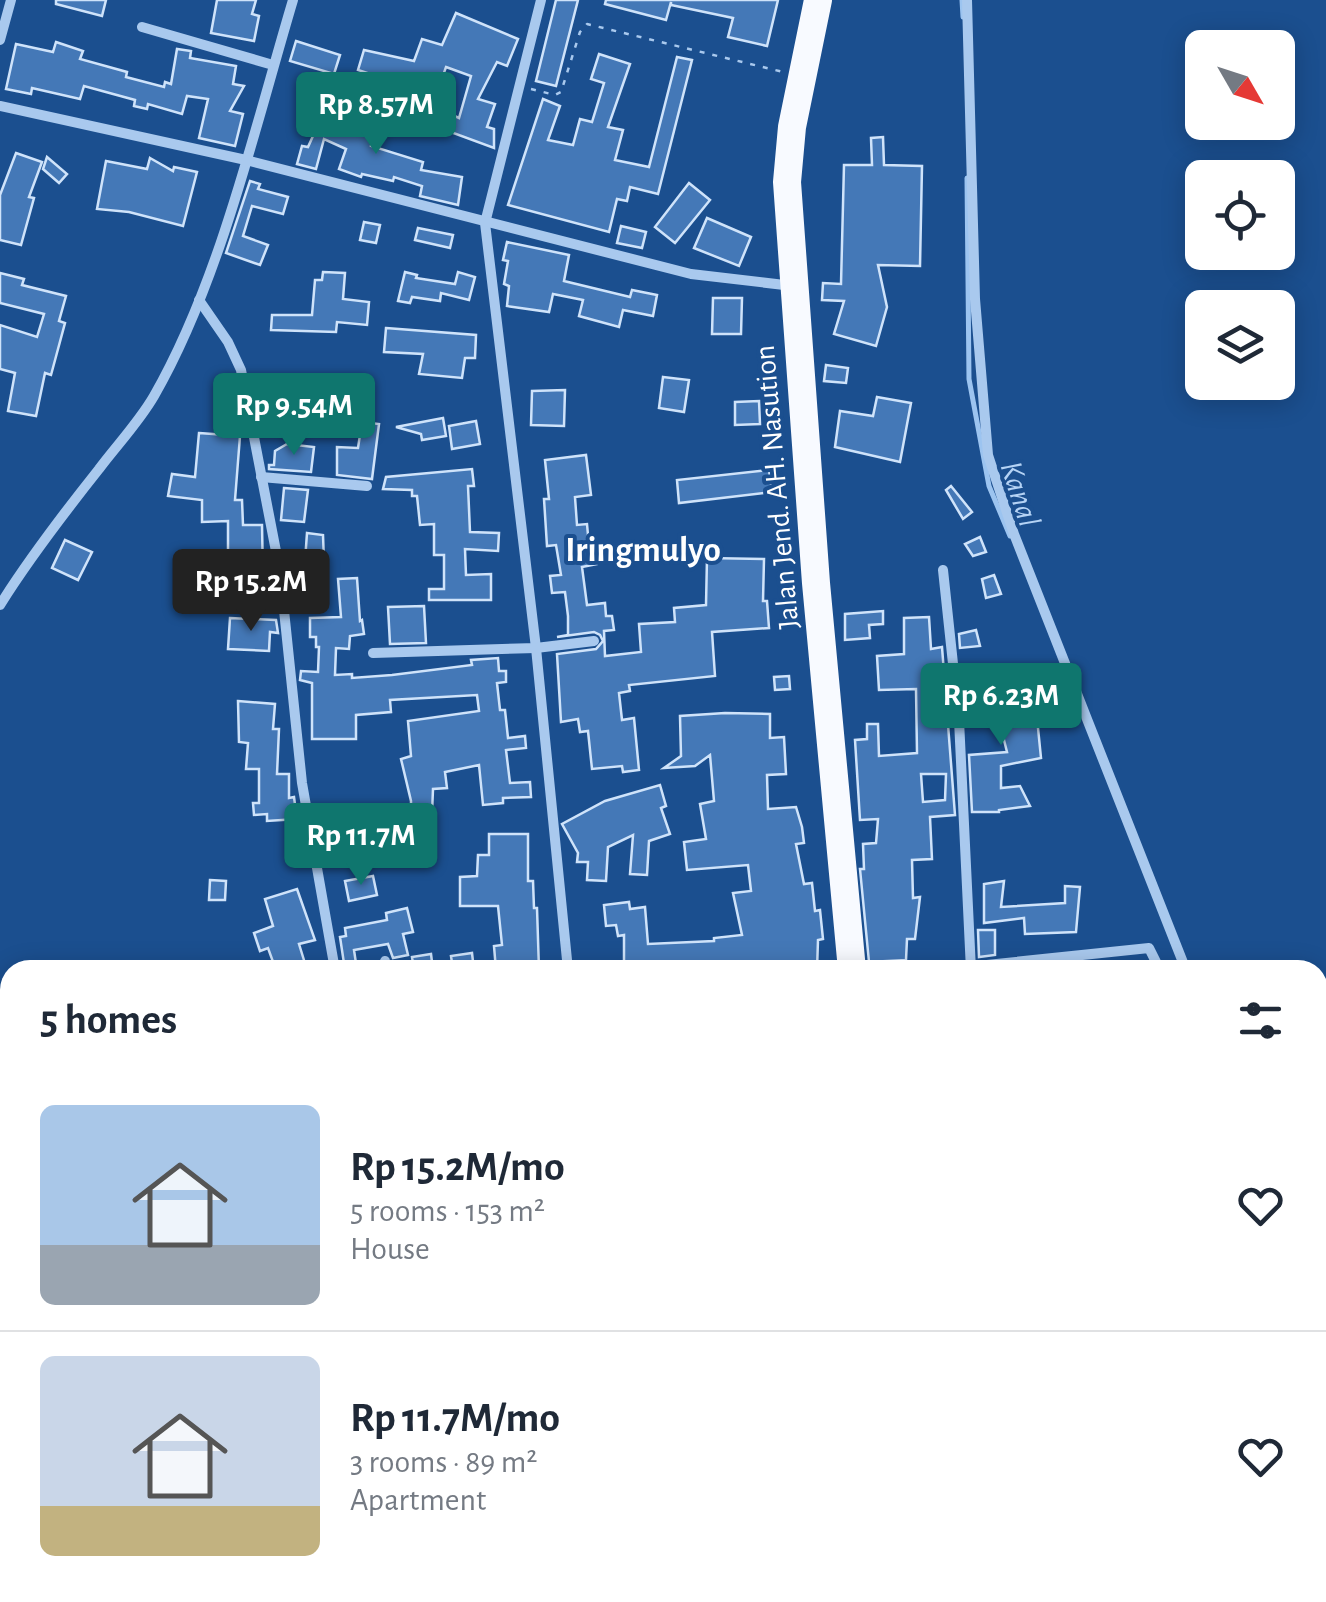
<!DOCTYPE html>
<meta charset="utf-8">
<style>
body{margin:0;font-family:"Alegreya Sans",sans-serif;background:#f2f2f3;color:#1f2937;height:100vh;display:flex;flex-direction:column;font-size:38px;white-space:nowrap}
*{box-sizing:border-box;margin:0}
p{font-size:32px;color:#747a83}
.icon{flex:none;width:55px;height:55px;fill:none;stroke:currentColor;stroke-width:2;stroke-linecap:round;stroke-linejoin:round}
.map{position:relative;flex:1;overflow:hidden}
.sheet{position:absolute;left:0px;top:960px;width:1328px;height:642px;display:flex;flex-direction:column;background:#fff;border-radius:30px 30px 0 0;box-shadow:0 5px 25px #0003}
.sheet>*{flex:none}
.needle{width:65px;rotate:129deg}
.tools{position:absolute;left:1185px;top:30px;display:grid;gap:20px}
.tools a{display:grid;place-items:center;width:110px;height:110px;border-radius:15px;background:#fff;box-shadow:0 5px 25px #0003;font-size:50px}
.price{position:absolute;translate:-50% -85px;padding:0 22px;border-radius:10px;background:#0f766e;color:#fff;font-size:32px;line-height:65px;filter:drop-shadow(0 2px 5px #0008)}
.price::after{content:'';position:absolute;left:50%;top:60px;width:30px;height:22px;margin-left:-15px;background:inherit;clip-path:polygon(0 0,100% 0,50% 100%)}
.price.active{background:#222;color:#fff}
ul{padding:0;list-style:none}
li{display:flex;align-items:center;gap:30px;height:250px;padding:0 40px}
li+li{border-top:2px solid #e0e1e3}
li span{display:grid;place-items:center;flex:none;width:280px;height:200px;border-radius:15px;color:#555}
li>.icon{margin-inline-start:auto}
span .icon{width:120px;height:120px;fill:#fffc;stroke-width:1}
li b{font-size:42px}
h2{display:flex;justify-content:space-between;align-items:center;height:120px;padding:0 40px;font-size:42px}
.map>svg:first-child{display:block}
</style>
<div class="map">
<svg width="1326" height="1602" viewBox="0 0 1326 1602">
<rect width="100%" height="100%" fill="#1b4f8f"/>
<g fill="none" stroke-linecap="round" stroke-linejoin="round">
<g stroke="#9cc4f0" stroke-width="5">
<path d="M 962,0 L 963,17"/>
<path d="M 967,178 L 969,379 L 989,486 L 1010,536"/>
<path d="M 1217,1602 L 1217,1592"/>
</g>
</g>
<g fill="#4478b7" stroke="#cfe3fa" stroke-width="2.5" fill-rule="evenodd">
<path d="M 56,0 L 106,0 L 102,16 L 56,4 Z"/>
<path d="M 217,0 L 256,0 L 252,14 L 259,16 L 254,41 L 211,33 Z"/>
<path d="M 556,0 L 578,0 L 556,86 L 536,81 Z"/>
<path d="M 606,0 L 778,0 L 767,46 L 728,37 L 733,18 L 671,5 L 671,2 L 666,20 L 605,4 Z"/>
<path d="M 456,13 L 518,39 L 507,66 L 497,62 L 478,99 L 495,104 L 487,127 L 494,129 L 494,148 L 440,128 L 437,133 L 406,120 L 419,90 L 358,70 L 364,50 L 414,61 L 422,39 L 442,45 ZM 446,67 L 471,76 L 459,118 L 432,106 Z"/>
<path d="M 296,41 L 340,55 L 334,74 L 290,61 Z"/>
<path d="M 56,42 L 83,51 L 80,59 L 127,72 L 126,77 L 164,87 L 165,82 L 171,84 L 177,49 L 191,51 L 190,58 L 236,66 L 233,84 L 244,86 L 230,111 L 243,114 L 235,146 L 199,138 L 208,99 L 187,96 L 182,114 L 148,104 L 147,109 L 134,106 L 135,100 L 84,86 L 80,99 L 32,88 L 31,94 L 6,89 L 16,44 L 53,52 Z"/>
<path d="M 599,54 L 630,64 L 608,127 L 623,130 L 615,160 L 649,167 L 677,57 L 692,60 L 658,194 L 630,187 L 627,201 L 617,199 L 609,232 L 508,205 L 543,99 L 560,106 L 548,140 L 573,145 L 580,119 L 592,122 L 604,83 L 591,79 Z"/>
<path d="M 327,105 L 333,108 L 331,117 L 354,128 L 357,107 L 378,111 L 371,146 L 423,162 L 421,170 L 462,177 L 458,205 L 420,196 L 422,186 L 394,177 L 393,181 L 362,174 L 361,177 L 339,169 L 346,149 L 324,139 L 316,169 L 297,164 L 302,146 L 308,147 Z"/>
<path d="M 883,137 L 884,165 L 922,166 L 920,266 L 878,265 L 887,307 L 876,346 L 834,334 L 844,301 L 822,300 L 823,283 L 841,284 L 844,165 L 872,165 L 871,138 Z"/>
<path d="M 16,153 L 42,162 L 29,197 L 34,198 L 21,245 L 0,240 L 0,195 Z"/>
<path d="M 47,157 L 67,174 L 59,183 L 43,169 Z"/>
<path d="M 150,158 L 173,171 L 174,167 L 197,172 L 183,226 L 129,212 L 97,209 L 106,161 L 147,169 Z"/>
<path d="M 250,181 L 260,184 L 258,189 L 288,197 L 283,214 L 252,206 L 243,236 L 268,245 L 260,265 L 226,253 Z"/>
<path d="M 689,183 L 710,200 L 675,243 L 655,227 Z"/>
<path d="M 707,218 L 751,237 L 739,266 L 694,248 Z"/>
<path d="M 364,222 L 380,225 L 376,243 L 360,240 Z"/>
<path d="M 621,226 L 646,232 L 642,248 L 617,243 Z"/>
<path d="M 418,228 L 453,235 L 450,248 L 415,240 Z"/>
<path d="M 507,242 L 569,255 L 564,281 L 630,297 L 632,290 L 657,295 L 653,316 L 623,310 L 619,327 L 579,316 L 583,300 L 553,294 L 549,312 L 507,306 L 509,286 L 504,284 L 508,261 L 503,260 Z"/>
<path d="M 323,272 L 345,273 L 343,299 L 369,302 L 367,325 L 337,322 L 336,332 L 271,330 L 272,315 L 312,315 L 315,280 L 322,280 Z"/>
<path d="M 405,272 L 417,275 L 416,278 L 455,284 L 458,272 L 475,277 L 469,300 L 441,293 L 440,301 L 412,297 L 410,303 L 398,301 Z"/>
<path d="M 0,273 L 24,279 L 22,285 L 66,296 L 59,321 L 65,323 L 51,375 L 45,373 L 36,416 L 8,411 L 15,373 L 0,369 L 0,325 L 37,337 L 44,314 L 0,303 Z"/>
<path d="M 713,298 L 742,298 L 741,334 L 712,334 Z"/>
<path d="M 386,328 L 476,335 L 475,358 L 465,358 L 462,378 L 419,374 L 423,354 L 384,352 Z"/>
<path d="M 826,365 L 848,368 L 846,383 L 824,381 Z"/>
<path d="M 663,377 L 689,380 L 684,412 L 659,408 Z"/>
<path d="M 565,390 L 564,426 L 531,425 L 532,391 Z"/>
<path d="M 877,397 L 911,403 L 900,462 L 835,447 L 840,411 L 873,416 Z"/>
<path d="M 759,401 L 760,424 L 735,425 L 735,402 Z"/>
<path d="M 443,418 L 446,436 L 422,440 L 421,434 L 396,427 Z"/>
<path d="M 476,421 L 480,444 L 452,449 L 449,426 Z"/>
<path d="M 362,422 L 379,424 L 372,479 L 337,475 L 337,447 L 358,448 Z"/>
<path d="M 199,433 L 240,436 L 235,500 L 242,500 L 243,525 L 262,525 L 263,576 L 220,576 L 220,558 L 228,558 L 228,521 L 202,522 L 202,500 L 168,496 L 172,474 L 195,477 Z"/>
<path d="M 287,444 L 314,447 L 311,472 L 269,469 L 269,465 L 274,465 L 275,451 Z"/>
<path d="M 586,455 L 591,495 L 575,497 L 577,525 L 587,524 L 589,546 L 594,545 L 597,564 L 582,567 L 587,605 L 605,603 L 606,616 L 612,616 L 614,630 L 604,631 L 605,656 L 641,652 L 639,624 L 675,622 L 674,608 L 706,605 L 707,558 L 764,559 L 763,601 L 767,601 L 769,628 L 712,632 L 715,676 L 629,685 L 630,691 L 619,693 L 622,720 L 634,718 L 639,770 L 623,772 L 622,766 L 592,769 L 588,731 L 580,732 L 578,719 L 561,722 L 557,654 L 596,649 L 603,641 L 600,635 L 594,632 L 557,637 L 568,635 L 568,616 L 565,592 L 552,593 L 550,576 L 561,575 L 556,545 L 547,546 L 544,499 L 549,499 L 545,460 Z"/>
<path d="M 472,469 L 474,486 L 468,486 L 470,532 L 499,533 L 498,551 L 465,549 L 466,575 L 491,574 L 491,600 L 429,600 L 429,589 L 444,589 L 444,555 L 434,555 L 434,524 L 420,525 L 417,496 L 412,496 L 412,490 L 383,489 L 386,477 Z"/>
<path d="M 769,470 L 772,492 L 679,503 L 677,480 Z"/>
<path d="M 951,486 L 972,512 L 963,519 L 946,490 Z"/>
<path d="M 284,488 L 308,490 L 304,522 L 281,520 Z"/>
<path d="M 307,533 L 323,535 L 325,590 L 298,592 L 297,576 L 304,575 Z"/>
<path d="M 980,537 L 986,552 L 973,556 L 965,544 Z"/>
<path d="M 65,540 L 92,552 L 78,580 L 52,568 Z"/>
<path d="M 994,575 L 1001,594 L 986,598 L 982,579 Z"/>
<path d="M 357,578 L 360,621 L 362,620 L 364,634 L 350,636 L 349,649 L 336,648 L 335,675 L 352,674 L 352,678 L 392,675 L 472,665 L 471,660 L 498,658 L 499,671 L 506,671 L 506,682 L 497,683 L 500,710 L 505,710 L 508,738 L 525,736 L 526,748 L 506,750 L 510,783 L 530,782 L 531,797 L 503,798 L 503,803 L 483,805 L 479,765 L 445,772 L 447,788 L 433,789 L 432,814 L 411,813 L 411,801 L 401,759 L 411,756 L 408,721 L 479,711 L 477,695 L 390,700 L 391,712 L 356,715 L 356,739 L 312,739 L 312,683 L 300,680 L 301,671 L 318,672 L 319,647 L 316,647 L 316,637 L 310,637 L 310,618 L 341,617 L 338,579 Z"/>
<path d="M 424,606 L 426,643 L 390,644 L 388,607 Z"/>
<path d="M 883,611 L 883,624 L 869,625 L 870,638 L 845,640 L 845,614 Z"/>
<path d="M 929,617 L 931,649 L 942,647 L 955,815 L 930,817 L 932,859 L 912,860 L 913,898 L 920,897 L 915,939 L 907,939 L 906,960 L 869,962 L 860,869 L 864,869 L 863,844 L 876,843 L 878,819 L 860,820 L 855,740 L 867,739 L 867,724 L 878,724 L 879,756 L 917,753 L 916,689 L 879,690 L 877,656 L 904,654 L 904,618 ZM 921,774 L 946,774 L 945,800 L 923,802 Z"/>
<path d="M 230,618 L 276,620 L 278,633 L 270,632 L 269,651 L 228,649 Z"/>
<path d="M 976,630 L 980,646 L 960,648 L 959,634 Z"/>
<path d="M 789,676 L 790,689 L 775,690 L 774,677 Z"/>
<path d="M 964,682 L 983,682 L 983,688 L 1023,686 L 1023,719 L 1037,718 L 1041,758 L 1001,766 L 1001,788 L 1020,786 L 1030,806 L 999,810 L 999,812 L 972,812 L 969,755 L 1007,752 L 996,708 L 967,708 Z"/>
<path d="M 238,701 L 275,704 L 273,729 L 279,729 L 277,774 L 289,774 L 289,798 L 294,797 L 297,819 L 267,821 L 267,814 L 254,815 L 253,803 L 259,803 L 259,769 L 246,769 L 248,743 L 239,742 Z"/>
<path d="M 725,713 L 770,714 L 770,738 L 784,737 L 786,774 L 767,775 L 768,809 L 796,807 L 802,827 L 804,843 L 796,844 L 804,884 L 812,883 L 815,911 L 820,910 L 823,939 L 818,940 L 817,970 L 742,970 L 741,967 L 717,970 L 717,963 L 696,964 L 695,970 L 624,970 L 624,935 L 618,936 L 616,925 L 606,926 L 604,905 L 629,902 L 630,909 L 645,907 L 648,944 L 714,941 L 714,938 L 742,935 L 733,893 L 751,891 L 748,865 L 687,870 L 684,842 L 706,839 L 700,804 L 714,801 L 710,755 L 695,766 L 664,768 L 681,756 L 680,716 Z"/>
<path d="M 660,785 L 666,806 L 661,808 L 670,834 L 649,841 L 647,875 L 630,874 L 633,835 L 608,847 L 606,881 L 587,880 L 588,862 L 577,862 L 578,853 L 562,824 L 605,801 Z"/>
<path d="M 377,819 L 383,843 L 339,854 L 333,830 Z"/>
<path d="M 489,834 L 528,834 L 528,881 L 533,881 L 534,908 L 537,908 L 539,970 L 496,970 L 494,946 L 502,945 L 498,906 L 460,906 L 460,877 L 477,876 L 478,855 L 489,855 Z"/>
<path d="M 373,876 L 377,895 L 349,901 L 345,881 Z"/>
<path d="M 210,880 L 226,881 L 225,900 L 209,900 Z"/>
<path d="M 1004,881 L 1001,907 L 1065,903 L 1065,886 L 1080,887 L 1076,932 L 1025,934 L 1024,918 L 984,923 L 984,884 Z"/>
<path d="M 297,889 L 315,940 L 299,944 L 307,970 L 276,970 L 268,948 L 260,951 L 254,933 L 273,926 L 265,899 Z"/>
<path d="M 407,908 L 413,932 L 403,934 L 408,955 L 393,958 L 388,944 L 354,950 L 357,970 L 345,970 L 340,937 L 346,936 L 345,928 L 387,920 L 386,913 Z"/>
<path d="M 978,930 L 995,930 L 995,955 L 979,957 Z"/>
<path d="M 472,953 L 474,970 L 453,970 L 451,956 Z"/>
<path d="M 431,954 L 433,970 L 414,970 L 412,957 Z"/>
</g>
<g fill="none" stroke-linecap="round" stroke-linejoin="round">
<path stroke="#a9c9ee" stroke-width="2.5" stroke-dasharray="5 8" stroke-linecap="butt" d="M 531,89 L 555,95 L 561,92 L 580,32 L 587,24 L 783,72"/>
<g stroke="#a9c9ee" stroke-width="10">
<path d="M 541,0 L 485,223 L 536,648 L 568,970"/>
<path d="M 967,0 L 975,299 L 988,455 L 1014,534 L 1186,970"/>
<path d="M 142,27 L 273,65"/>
<path d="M 0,40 L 11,0"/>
<path d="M 0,106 L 246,160 L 691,274 L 793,286"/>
<path d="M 199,300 L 228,342 L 241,370 L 280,572 L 302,783 L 335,970"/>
<path d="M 261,477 L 367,486"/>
<path d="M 943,570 L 959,720 L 971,970"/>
<path d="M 0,605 C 30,557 64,513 99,469 C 117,445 139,422 154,396 C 220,281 255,127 293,0"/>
<path d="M 373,653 L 536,648 L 594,641"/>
<path d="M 385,961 L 386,970"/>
<path d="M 938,970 L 1149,948 L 1160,970"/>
<path d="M 0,1203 L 10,1203"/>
<path d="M 1318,1413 L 1326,1414"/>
<path d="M 1318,1564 L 1326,1566"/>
<path d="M 631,1592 L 632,1602"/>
<path d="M 1210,1592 L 1210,1602"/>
<path d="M 303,1600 L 459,1599"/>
<path d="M 1239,1602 L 1240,1592"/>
</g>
<g stroke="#f8faff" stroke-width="28">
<path d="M 818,0 L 792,127 L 787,182 L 816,583 L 852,970"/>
<path d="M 899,1592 L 900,1602"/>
</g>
</g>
<g text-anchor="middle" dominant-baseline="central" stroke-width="8" stroke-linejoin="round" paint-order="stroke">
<g font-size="30" fill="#fff" stroke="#1b4f8f">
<text transform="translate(777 487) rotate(-95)">Jalan Jend. AH. Nasution</text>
</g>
<g font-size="32" font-style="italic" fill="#b5d3f5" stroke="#1b4f8f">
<text transform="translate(1020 494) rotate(72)">Kanal</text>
</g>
<g font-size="35" font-weight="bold" fill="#fff" stroke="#1b4f8f">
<text x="643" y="550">Iringmulyo</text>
</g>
</g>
</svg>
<div class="tools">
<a><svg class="needle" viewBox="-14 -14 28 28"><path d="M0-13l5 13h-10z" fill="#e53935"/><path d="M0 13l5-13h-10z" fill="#747a83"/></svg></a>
<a><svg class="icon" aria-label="locate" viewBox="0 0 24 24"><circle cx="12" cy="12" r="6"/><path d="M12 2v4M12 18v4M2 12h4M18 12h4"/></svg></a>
<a><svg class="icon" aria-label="layers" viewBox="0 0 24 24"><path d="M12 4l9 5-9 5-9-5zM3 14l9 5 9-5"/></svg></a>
</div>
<b class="price" style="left:376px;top:157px">Rp 8.57M</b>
<b class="price" style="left:294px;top:458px">Rp 9.54M</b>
<b class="price active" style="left:251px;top:634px">Rp 15.2M</b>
<b class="price" style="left:1001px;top:748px">Rp 6.23M</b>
<b class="price" style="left:361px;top:888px">Rp 11.7M</b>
<section class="sheet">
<h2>5 homes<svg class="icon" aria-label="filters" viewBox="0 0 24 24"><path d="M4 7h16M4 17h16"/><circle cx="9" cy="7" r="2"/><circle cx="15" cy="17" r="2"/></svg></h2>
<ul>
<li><span style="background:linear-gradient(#a9c7e8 70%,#9aa5b1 0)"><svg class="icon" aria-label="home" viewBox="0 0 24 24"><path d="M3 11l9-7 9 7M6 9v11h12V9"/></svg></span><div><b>Rp 15.2M/mo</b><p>5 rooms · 153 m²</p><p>House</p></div><svg class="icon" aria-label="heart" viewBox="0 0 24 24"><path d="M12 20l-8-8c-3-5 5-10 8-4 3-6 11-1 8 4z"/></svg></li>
<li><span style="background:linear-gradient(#c9d6e8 75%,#c2b280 0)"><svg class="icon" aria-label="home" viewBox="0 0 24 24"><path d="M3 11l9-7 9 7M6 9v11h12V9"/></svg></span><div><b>Rp 11.7M/mo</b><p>3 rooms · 89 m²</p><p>Apartment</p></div><svg class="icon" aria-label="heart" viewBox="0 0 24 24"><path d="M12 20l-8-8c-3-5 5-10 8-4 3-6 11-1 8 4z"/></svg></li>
</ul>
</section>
</div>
